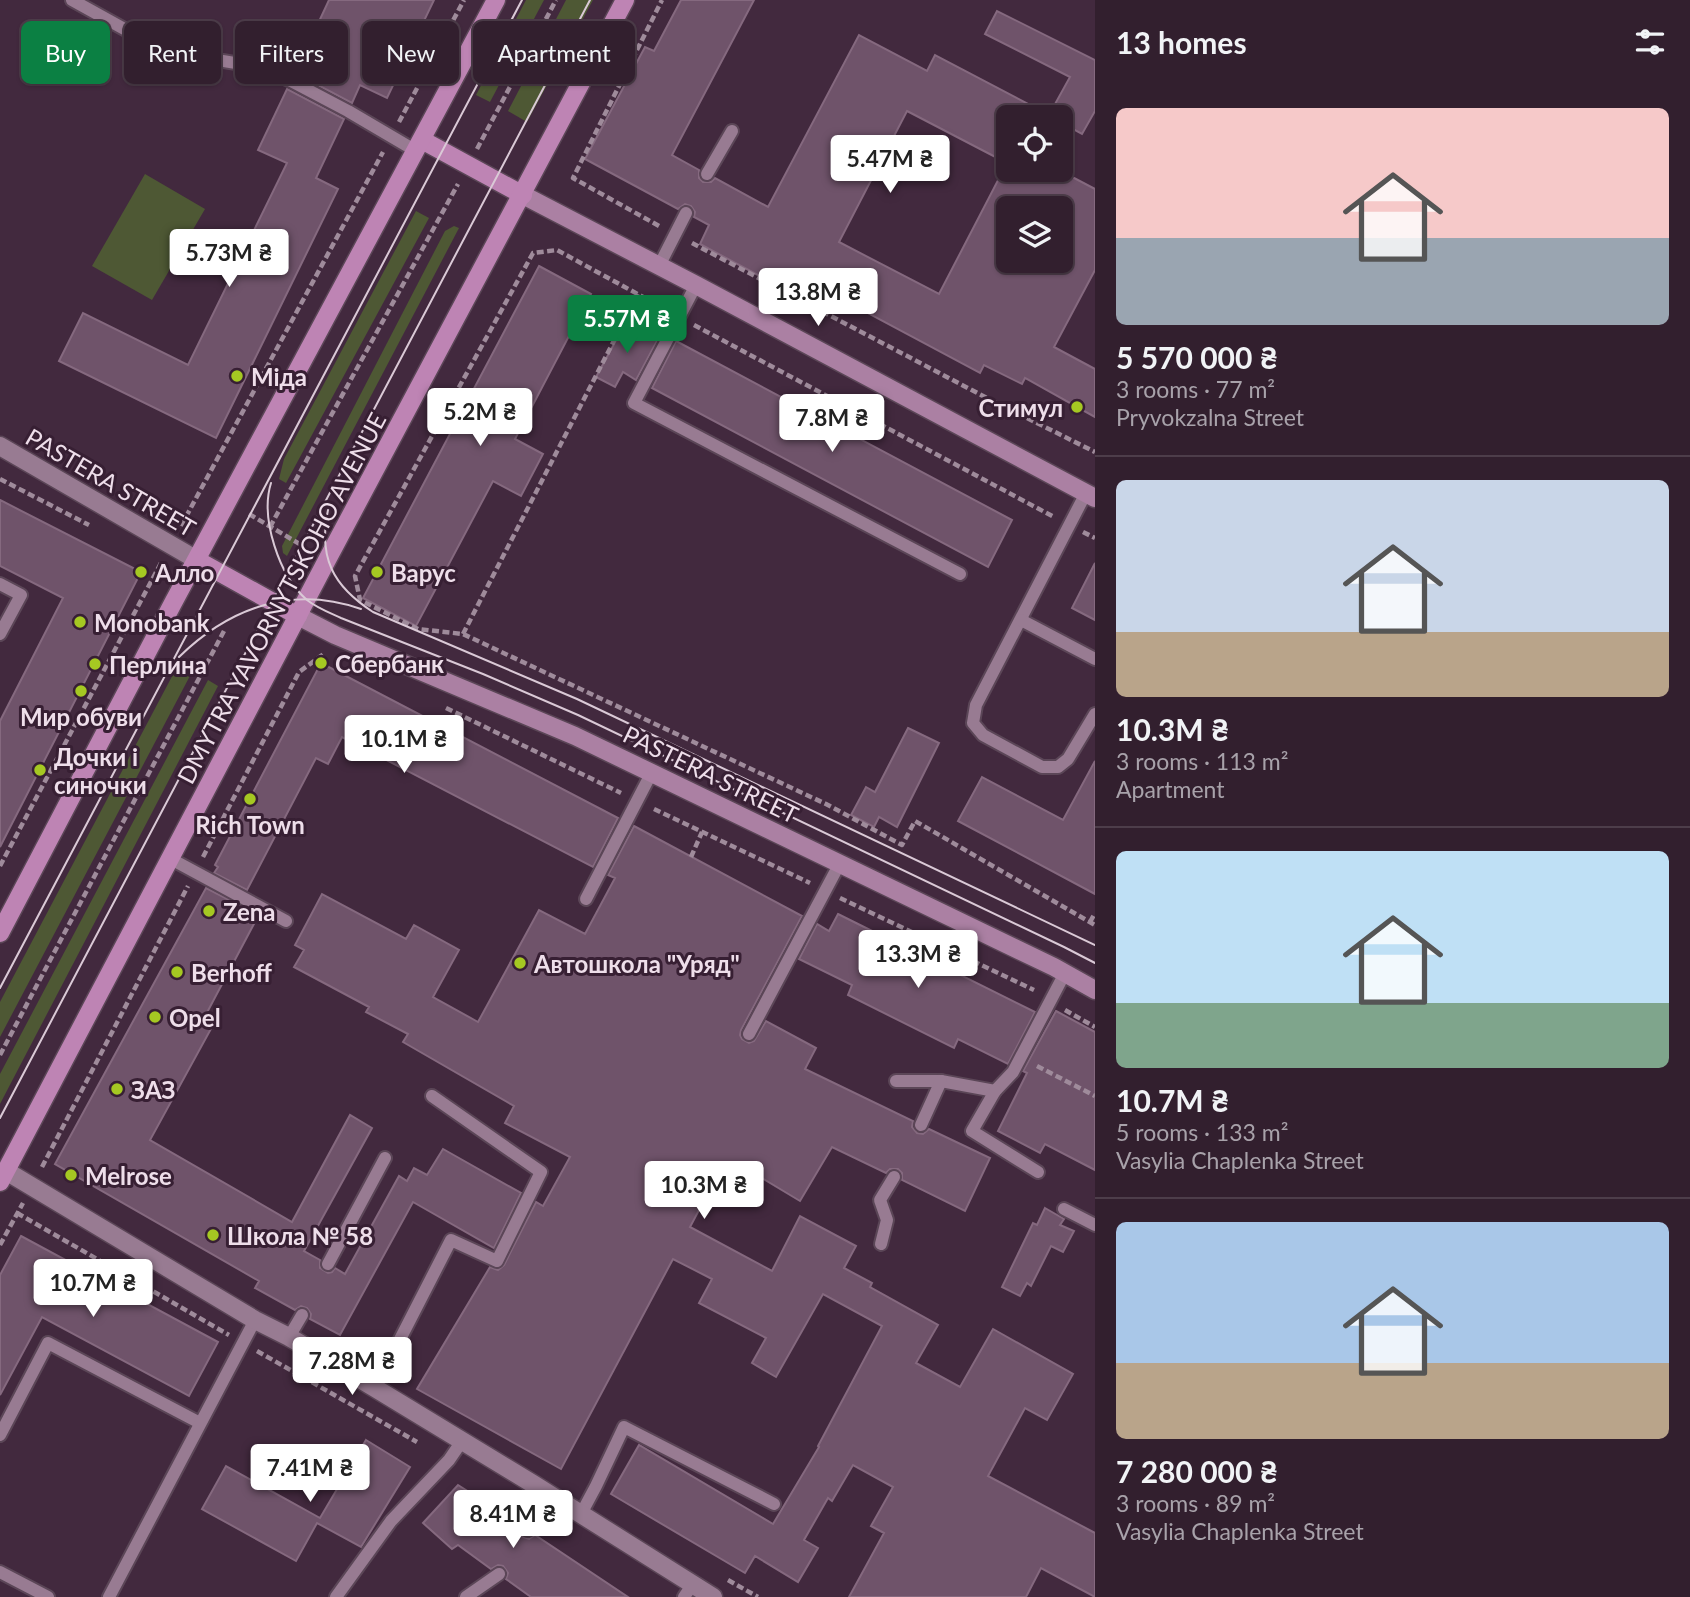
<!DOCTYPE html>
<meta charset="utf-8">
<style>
body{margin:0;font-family:Lato,sans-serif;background:#3d2c3a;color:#f1f3f6;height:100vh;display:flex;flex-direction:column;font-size:26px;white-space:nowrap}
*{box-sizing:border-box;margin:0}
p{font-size:23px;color:#a8a2aa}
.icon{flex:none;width:38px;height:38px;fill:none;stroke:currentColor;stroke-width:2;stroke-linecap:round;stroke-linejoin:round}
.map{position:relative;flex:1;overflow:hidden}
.side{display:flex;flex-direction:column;background:#321f2e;width:595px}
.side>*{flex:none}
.hud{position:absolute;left:21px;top:21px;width:665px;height:63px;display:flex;gap:14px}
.fabs{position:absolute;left:996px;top:105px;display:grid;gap:14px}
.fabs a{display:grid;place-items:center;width:77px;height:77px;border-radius:10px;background:#321f2e;box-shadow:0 2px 5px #0004,0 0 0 2px #4d3d4a;font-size:35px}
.price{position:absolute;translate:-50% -60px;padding:0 16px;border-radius:7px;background:#fff;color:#222;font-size:23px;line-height:46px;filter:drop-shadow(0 2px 4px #0008)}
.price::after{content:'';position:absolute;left:50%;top:42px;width:21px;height:16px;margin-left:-10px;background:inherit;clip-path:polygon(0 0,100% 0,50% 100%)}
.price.on{background:#0b8043;color:#fff}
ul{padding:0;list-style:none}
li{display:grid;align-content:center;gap:14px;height:371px;padding:0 21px}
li+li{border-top:2px solid #4d3d4a}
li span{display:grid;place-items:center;height:217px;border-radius:10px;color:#555}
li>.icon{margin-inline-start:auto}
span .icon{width:126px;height:126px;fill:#fffc;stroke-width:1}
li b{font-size:30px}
h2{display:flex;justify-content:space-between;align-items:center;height:84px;padding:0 21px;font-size:30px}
.pill{padding:0 24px;border-radius:10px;background:#321f2e;box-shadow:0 2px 5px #0004,0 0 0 2px #4d3d4a;font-size:24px;line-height:63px}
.pill.on{background:#0b8043;color:#fff}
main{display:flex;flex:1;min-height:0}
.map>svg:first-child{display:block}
</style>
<main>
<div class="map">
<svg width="1095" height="1597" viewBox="0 0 1095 1597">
<rect width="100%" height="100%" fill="#42293e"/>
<g fill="#4e5834">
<path d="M 526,0 L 544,0 L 490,102 L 476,95 Z"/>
<path d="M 566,0 L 593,0 L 527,122 L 508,111 Z"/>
<path d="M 145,174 L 205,209 L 152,300 L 92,266 Z"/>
<path d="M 416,211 L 429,218 L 286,483 L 279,479 L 284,459 Z"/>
<path d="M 454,226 L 459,228 L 287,556 L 283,553 L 282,546 L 445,231 Z"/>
<path d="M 178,665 L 192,672 L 0,1037 L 0,1002 Z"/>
<path d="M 208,680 L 218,686 L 0,1104 L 0,1074 Z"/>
</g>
<g fill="#6f536a" stroke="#85697f" stroke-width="2" fill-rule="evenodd">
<path d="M 329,0 L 434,0 L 387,98 L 360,85 L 352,103 L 295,73 Z"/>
<path d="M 681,0 L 754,0 L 672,155 L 699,170 L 699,178 L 703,182 L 711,182 L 715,178 L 768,207 L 859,35 L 927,71 L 935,55 L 1049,115 L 1070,77 L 985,34 L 997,11 L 1095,60 L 1095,111 L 1082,134 L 1060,122 L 1060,117 L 1008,117 L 1008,170 L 1059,170 L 1095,189 L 1095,270 L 1054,347 L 1095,369 L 1095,417 L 1025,378 L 1022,384 L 984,365 L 980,373 L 823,289 L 814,305 L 700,244 L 709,225 L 694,217 L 695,212 L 691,206 L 685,204 L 678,209 L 585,159 L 645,47 L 654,51 ZM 907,111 L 1007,163 L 939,294 L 839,242 ZM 1008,208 L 1060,208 L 1060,261 L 1008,261 Z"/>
<path d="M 287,89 L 344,119 L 316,178 L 338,189 L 216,438 L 59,361 L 83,313 L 188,365 L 287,163 L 258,150 Z"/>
<path d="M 539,266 L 591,294 L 515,439 L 543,454 L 521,496 L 493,481 L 416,626 L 363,598 Z"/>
<path d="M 626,322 L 658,339 L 636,380 L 623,372 L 615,387 L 596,377 Z"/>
<path d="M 676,341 L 1012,520 L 988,567 L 652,388 Z"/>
<path d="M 0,500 L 141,572 L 0,847 L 0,721 L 63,598 L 0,566 Z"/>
<path d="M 1095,563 L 1095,620 L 1072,608 Z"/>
<path d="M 321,663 L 618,818 L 593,867 L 342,737 L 328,764 L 316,758 L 247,890 L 214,873 L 218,867 L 215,865 Z"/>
<path d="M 908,728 L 939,743 L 897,827 L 879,817 L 874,827 L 851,815 L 866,787 L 875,792 Z"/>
<path d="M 1095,761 L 1095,894 L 958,821 L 982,777 L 1063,820 Z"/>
<path d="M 634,826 L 802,916 L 741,1030 L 740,1035 L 742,1039 L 749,1043 L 754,1041 L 766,1021 L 816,1048 L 805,1069 L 913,1121 L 912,1127 L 917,1133 L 923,1134 L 929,1129 L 990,1158 L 965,1211 L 902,1180 L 902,1173 L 898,1169 L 890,1169 L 886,1173 L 832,1147 L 800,1201 L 750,1171 L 747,1178 L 723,1165 L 690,1227 L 772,1271 L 800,1216 L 856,1246 L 844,1268 L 872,1283 L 870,1287 L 938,1325 L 916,1363 L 960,1387 L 993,1329 L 1073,1374 L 1047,1420 L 1025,1408 L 988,1476 L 1095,1533 L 1095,1597 L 1041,1568 L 1026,1597 L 849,1597 L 884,1533 L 871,1526 L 893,1487 L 853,1465 L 832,1501 L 828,1498 L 804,1540 L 818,1548 L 798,1582 L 755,1556 L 745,1573 L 611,1494 L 639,1445 L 773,1524 L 819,1447 L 818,1446 L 882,1326 L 823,1294 L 776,1377 L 752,1363 L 766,1338 L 699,1303 L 712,1279 L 673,1259 L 561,1469 L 417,1389 L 490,1267 L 498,1270 L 504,1265 L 536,1202 L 543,1206 L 570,1157 L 505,1123 L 514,1106 L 403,1042 L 408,1034 L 366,1012 L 369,1007 L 294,967 L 304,950 L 295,945 L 322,894 L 406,939 L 414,925 L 459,950 L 433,997 L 478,1022 L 539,910 L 585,934 L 615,878 L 608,875 Z"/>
<path d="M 206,888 L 239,905 L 236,910 L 256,920 L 202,1022 L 212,1027 L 150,1140 L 292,1222 L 350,1115 L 372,1128 L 304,1251 L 320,1260 L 320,1268 L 328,1273 L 332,1272 L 335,1268 L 345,1274 L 399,1176 L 407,1181 L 414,1168 L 427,1175 L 443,1149 L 521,1193 L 494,1248 L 413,1202 L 340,1335 L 310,1319 L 311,1314 L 307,1308 L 301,1306 L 295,1310 L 255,1288 L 259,1281 L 55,1164 Z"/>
<path d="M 838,914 L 1035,1012 L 1008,1064 L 958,1039 L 954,1048 L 848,995 L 852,985 L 799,959 L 817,924 L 829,931 Z"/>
<path d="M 1056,1011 L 1095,1032 L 1095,1170 L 1045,1144 L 1040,1153 L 998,1131 L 1027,1073 L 1023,1071 Z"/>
<path d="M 1045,1208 L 1064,1219 L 1060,1225 L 1074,1231 L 1063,1252 L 1051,1246 L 1031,1286 L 1027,1283 L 1020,1296 L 1002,1287 L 1033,1223 L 1037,1225 Z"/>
<path d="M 21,1236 L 218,1342 L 189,1396 L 42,1317 L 0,1395 L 0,1275 Z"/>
<path d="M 366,1440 L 410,1467 L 361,1547 L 317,1523 L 296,1561 L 202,1509 L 226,1466 L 320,1518 Z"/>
<path d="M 458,1485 L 521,1525 L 519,1531 L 523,1537 L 529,1539 L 535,1535 L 628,1597 L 531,1597 L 506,1579 L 508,1573 L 503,1566 L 498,1565 L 491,1569 L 458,1545 L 452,1549 L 423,1523 Z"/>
</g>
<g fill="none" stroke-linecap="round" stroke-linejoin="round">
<g stroke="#5b4657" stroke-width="16">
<g id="service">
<path d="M 72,0 L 164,51 L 259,67 L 291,81 L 348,111 L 416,151"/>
<path d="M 707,174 L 732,131"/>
<path d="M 659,266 L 686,213"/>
<path d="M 696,285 L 634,403 L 960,574"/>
<path d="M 1086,493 L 976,705 L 973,723 L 983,735 L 1042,767 L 1058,767 L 1068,759 L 1095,714"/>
<path d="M 0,584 L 21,595 L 0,634"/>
<path d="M 1021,620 L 1095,659"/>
<path d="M 171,859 L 286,921"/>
<path d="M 586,899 L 652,772"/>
<path d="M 749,1034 L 840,863"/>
<path d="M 896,1081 L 941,1081 L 995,1091 L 1013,1072 L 1065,973"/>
<path d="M 995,1091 L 972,1131 L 1038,1172"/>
<path d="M 921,1125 L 941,1081"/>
<path d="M 1064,1209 L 1095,1225"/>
<path d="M 881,1244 L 887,1220 L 880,1200 L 894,1177"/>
<path d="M 328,1264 L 385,1158"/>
<path d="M 289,1337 L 302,1315"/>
<path d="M 375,1388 L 451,1240 L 497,1261 L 541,1172 L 432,1096"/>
<path d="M 0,1435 L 48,1343 L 200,1423"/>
<path d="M 581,1514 L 596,1486 L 624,1427 L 774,1504"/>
<path d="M 528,1530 L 549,1494"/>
<path d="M 0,1572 L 48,1597"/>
<path d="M 109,1597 L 255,1320"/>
<path d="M 336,1597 L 391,1521 L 449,1460 L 462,1441"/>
<path d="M 466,1597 L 499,1574"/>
<path d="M 684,1597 L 692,1585"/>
</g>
</g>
<g stroke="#5b4657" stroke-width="21">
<g id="minor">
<path d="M 0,446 L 197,560"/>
<path d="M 6,1171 L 255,1320 L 289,1337 L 375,1388 L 533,1484 L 713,1597"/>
</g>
</g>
<g stroke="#5b4657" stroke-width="21">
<g id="secondary">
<path d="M 523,195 L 696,285 L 1095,498"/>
<path d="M 298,616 L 335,635 L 575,736 L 1054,967 L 1095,990"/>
</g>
</g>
<g stroke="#5b4657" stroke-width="21">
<g id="primary">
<path d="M 422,140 L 523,195"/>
<path d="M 197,560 L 298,616"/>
<path d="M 0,933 L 173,603 L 496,0"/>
<path d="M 0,1182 L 327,560 L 625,0"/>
</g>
</g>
<g stroke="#9f8b9b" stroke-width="4.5" stroke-dasharray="7 3.5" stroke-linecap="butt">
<path d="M 399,122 L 464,0"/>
<path d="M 477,149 L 556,0"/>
<path d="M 659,226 L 573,178 L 662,0"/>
<path d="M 692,243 L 985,397 L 1095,452"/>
<path d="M 665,309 L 557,250 L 533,253 L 355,576 L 360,600 L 418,629 L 463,634 L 826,804 L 902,845 L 915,821 L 1095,925"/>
<path d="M 694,325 L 1054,517"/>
<path d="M 0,479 L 89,525"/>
<path d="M 249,514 L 303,546"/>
<path d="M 181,526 L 383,152"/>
<path d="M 270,527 L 458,184"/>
<path d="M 1083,532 L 1095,538"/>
<path d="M 463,634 L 638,294"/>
<path d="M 446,708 L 621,793"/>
<path d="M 654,809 L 810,883"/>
<path d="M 203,857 L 299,672 L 325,653"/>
<path d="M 691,857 L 702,832"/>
<path d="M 0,866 L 162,561"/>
<path d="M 840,898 L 1034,990"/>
<path d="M 1090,922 L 1095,913"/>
<path d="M 1065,1010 L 1095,1027"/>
<path d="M 0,1055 L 224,631"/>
<path d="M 1037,1066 L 1095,1096"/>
<path d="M 42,1167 L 188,886"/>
<path d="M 17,1213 L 229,1335"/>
<path d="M 0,1245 L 23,1203"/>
<path d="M 257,1351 L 417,1442"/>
<path d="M 728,1580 L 758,1597"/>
</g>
<use href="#service" stroke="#987b92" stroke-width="12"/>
<use href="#minor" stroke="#987b92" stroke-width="18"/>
<use href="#secondary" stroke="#ab80a3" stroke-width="18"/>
<use href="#primary" stroke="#be84b4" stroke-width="18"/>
<g stroke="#dac9d6" stroke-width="2">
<path d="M 271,483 C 260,518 279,576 307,600 C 317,608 330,613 341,618 L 483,674 L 578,715 L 1064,947 L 1095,963"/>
<path d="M 328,510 C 318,558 333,586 373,612 L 577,699 L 1095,945"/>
<path d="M 179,657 C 230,607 293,585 361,609"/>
<path d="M 0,988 L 522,0"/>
<path d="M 0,1118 L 590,0"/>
</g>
</g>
<g fill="#a5c822" stroke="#371f33" stroke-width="2.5">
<circle cx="237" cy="376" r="7"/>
<circle cx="1077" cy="407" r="7"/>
<circle cx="141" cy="572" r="7"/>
<circle cx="377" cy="572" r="7"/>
<circle cx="80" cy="622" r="7"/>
<circle cx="321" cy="663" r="7"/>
<circle cx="95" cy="664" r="7"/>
<circle cx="81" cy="691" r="7"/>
<circle cx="40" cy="770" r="7"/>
<circle cx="250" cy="799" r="7"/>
<circle cx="209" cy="911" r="7"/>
<circle cx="520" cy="963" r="7"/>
<circle cx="177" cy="972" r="7"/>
<circle cx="155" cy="1017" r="7"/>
<circle cx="117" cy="1089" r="7"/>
<circle cx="71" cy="1175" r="7"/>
<circle cx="213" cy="1235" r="7"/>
</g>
<g text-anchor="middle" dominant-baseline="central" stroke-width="6" stroke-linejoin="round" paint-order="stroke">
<g font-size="24" font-weight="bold" fill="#eedeea" stroke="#371f33" text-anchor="start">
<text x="251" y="376">Міда</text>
<text x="1063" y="407" text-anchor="end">Стимул</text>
<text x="155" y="572">Алло</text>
<text x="391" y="572">Варус</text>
<text x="94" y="622">Monobank</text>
<text x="335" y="663">Сбербанк</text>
<text x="109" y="664">Перлина</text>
<text x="81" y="716" text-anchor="middle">Мир обуви</text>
<text x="54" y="756">Дочки і<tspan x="54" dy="28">синочки</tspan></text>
<text x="250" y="824" text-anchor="middle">Rich Town</text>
<text x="223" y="911">Zena</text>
<text x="534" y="963">Автошкола "Уряд"</text>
<text x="191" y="972">Berhoff</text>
<text x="169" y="1017">Opel</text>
<text x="131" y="1089">ЗАЗ</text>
<text x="85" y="1175">Melrose</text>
<text x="227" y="1235">Школа № 58</text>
</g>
<g font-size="24" fill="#eedeea" stroke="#371f33">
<text transform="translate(111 482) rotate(30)">PASTERA STREET</text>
<text transform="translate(281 598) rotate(-62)">DMYTRA YAVORNYTSKOHO AVENUE</text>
<text transform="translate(711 774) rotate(26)">PASTERA STREET</text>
</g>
</g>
</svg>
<div class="fabs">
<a><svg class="icon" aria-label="locate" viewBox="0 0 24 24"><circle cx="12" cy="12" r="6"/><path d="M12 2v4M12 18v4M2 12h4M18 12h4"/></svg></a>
<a><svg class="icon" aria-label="layers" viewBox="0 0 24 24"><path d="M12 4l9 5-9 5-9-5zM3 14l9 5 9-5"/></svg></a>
</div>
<b class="price" style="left:890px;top:195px">5.47M ₴</b>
<b class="price" style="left:229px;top:289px">5.73M ₴</b>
<b class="price" style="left:818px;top:328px">13.8M ₴</b>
<b class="price on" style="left:627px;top:355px">5.57M ₴</b>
<b class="price" style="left:480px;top:448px">5.2M ₴</b>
<b class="price" style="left:832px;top:454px">7.8M ₴</b>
<b class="price" style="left:404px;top:775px">10.1M ₴</b>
<b class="price" style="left:918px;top:990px">13.3M ₴</b>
<b class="price" style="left:704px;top:1221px">10.3M ₴</b>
<b class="price" style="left:93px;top:1319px">10.7M ₴</b>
<b class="price" style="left:352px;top:1397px">7.28M ₴</b>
<b class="price" style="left:310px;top:1504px">7.41M ₴</b>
<b class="price" style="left:513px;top:1550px">8.41M ₴</b>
<div class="hud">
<a class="pill on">Buy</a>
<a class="pill">Rent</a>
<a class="pill">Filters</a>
<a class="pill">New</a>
<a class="pill">Apartment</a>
</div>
</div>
<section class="side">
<h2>13 homes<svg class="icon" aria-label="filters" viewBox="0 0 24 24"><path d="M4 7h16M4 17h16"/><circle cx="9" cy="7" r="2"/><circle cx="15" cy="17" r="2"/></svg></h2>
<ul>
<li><span style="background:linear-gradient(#f6c9c9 60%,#9aa5b1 0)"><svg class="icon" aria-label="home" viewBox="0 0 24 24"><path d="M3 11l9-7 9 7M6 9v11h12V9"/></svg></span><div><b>5 570 000 ₴</b><p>3 rooms · 77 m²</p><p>Pryvokzalna Street</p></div></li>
<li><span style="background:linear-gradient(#c9d6e8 70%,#b9a48a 0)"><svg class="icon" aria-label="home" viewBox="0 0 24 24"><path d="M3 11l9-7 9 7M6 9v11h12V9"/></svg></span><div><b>10.3M ₴</b><p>3 rooms · 113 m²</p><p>Apartment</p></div></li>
<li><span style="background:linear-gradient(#bfe0f5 70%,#7fa58c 0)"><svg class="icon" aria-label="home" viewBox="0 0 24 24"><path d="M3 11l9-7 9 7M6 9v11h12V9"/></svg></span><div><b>10.7M ₴</b><p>5 rooms · 133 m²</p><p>Vasylia Chaplenka Street</p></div></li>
<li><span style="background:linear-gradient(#a9c7e8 65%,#b9a48a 0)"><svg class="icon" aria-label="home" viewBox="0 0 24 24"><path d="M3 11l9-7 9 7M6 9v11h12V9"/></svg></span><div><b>7 280 000 ₴</b><p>3 rooms · 89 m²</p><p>Vasylia Chaplenka Street</p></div></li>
</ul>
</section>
</main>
